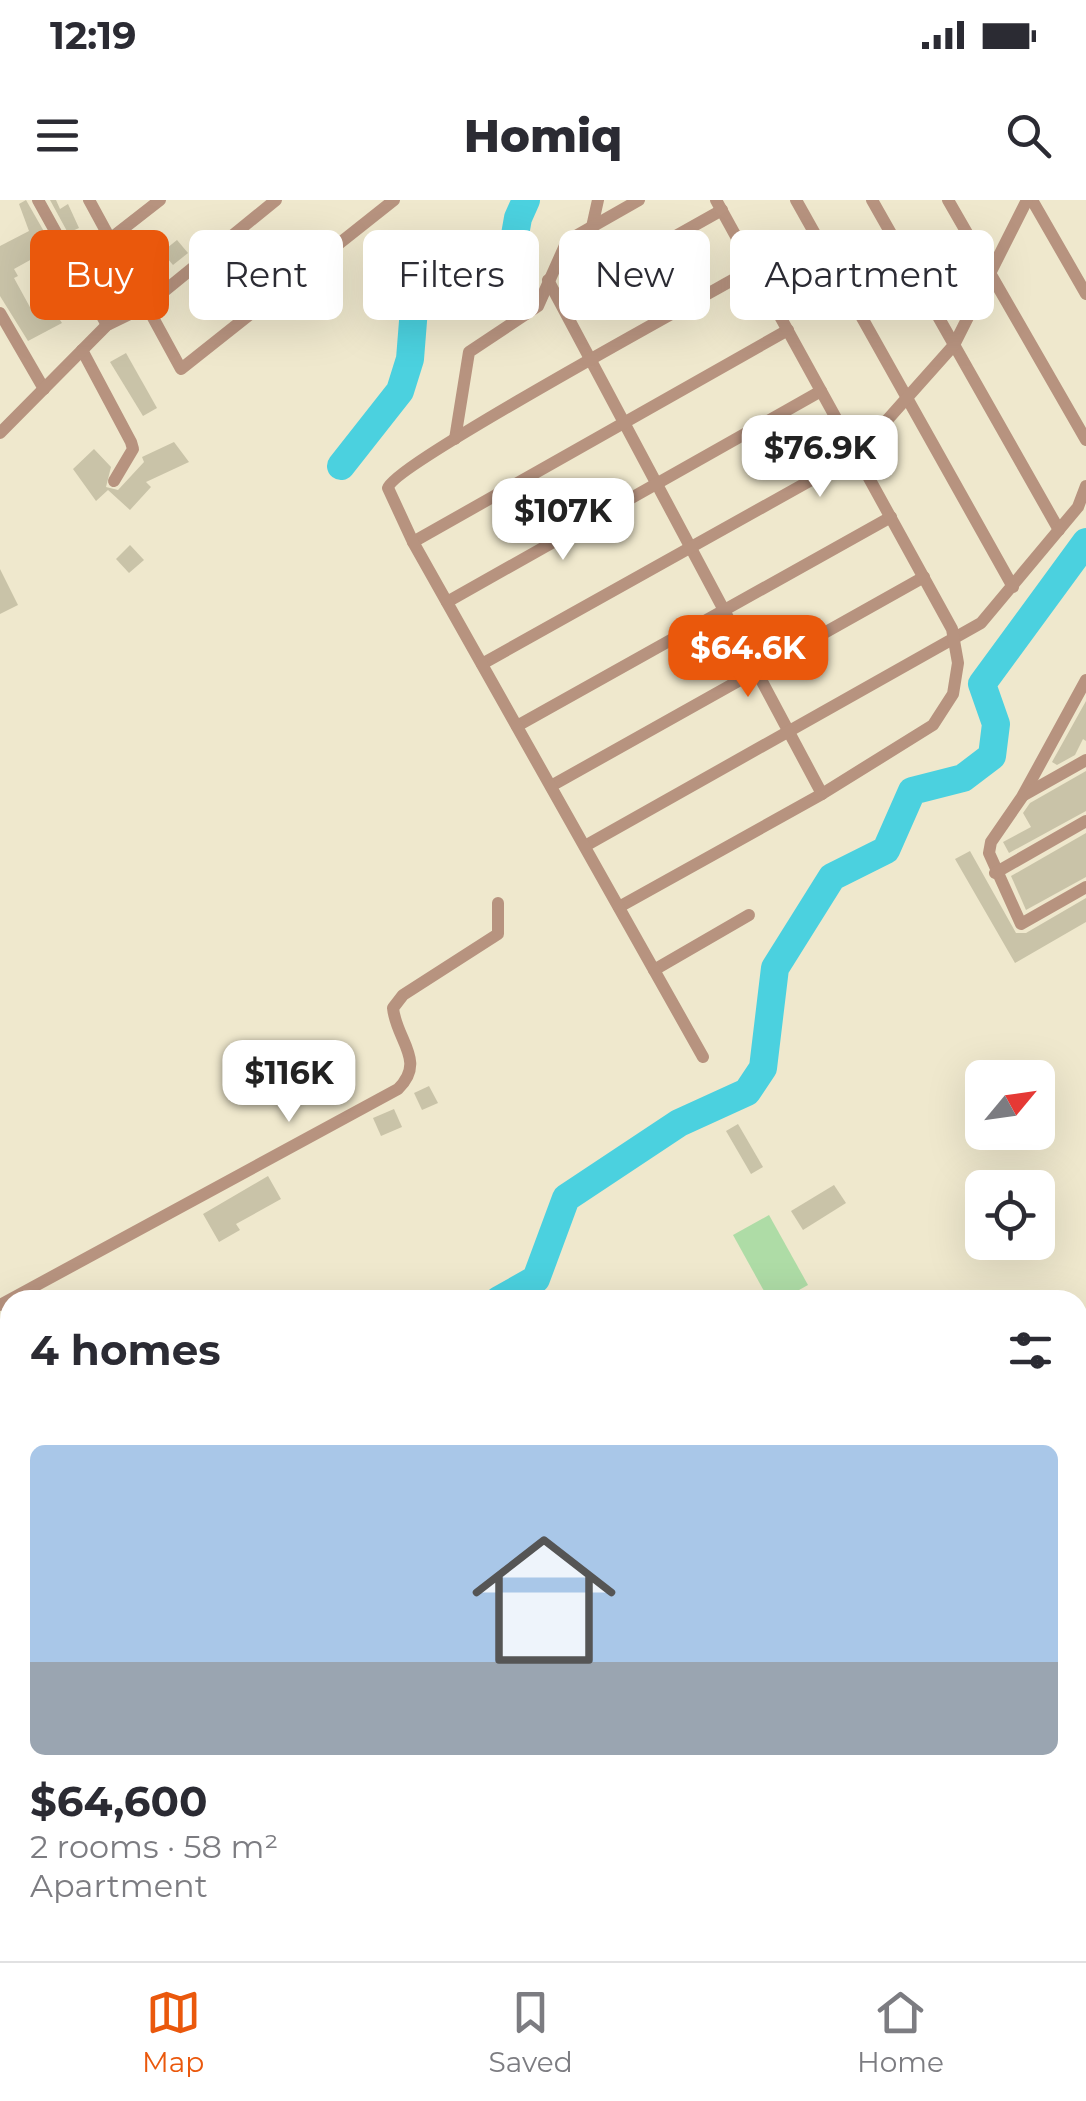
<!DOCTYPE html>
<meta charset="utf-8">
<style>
body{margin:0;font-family:Montserrat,sans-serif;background:#f2f2f3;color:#2b2b33;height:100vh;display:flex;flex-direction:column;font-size:38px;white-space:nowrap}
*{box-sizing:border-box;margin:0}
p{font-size:32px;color:#7c7c81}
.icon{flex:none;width:55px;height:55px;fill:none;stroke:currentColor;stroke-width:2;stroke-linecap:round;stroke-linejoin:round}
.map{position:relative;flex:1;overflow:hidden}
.sheet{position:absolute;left:0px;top:1090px;width:1088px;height:672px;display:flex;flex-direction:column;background:#fff;border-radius:30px 30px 0 0;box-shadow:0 10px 40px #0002}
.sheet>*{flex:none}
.top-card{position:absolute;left:30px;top:30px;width:1028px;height:90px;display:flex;gap:20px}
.needle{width:65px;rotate:61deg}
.tools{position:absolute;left:965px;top:860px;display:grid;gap:20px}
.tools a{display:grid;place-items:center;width:90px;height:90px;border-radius:15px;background:#fff;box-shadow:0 10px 40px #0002;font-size:50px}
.price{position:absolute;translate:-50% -85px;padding:0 22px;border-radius:20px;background:#fff;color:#222;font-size:32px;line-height:65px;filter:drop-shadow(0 2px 5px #0008)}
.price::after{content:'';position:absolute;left:50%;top:60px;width:30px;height:22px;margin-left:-15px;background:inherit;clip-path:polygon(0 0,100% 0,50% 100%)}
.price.active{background:#ea580c;color:#fff}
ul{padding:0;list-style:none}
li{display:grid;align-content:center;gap:20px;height:530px;padding:0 30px}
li+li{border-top:2px solid #e1e1e2}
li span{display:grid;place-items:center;height:310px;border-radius:15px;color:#555}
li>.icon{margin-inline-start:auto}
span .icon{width:180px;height:180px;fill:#fffc;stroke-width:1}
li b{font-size:42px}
h2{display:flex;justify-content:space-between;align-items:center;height:120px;padding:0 30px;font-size:42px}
.pill{padding:0 35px;border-radius:15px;background:#fff;box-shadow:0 10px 40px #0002;font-size:35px;line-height:90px}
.pill.active{background:#ea580c;color:#fff}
.status{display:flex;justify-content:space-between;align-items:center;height:70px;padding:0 50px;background:#fff;direction:ltr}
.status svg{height:28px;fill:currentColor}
header{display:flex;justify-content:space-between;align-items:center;height:130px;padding:0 30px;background:#fff;font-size:45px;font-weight:800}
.tab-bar{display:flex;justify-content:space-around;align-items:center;height:140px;border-top:2px solid #e1e1e2;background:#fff;font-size:28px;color:#7c7c81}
.tab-bar a{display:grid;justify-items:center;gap:5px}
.tab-bar .active{color:#ea580c}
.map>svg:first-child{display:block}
</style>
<div class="status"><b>12:19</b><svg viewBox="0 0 49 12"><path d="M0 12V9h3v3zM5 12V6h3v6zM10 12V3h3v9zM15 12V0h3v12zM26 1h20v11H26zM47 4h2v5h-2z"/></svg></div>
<header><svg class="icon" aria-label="menu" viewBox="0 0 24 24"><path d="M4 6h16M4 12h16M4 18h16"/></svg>Homiq<svg class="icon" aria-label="search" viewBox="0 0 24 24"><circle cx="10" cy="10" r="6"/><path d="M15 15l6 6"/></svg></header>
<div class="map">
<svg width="1086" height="1761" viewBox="0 0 1086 1761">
<rect width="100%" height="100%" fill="#efe8cd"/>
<path fill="#aedca6" d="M 769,1015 L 808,1085 L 781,1100 L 769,1100 L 733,1035 Z"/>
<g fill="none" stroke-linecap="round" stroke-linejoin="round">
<g stroke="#4bd1df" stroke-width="28">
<path d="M 341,266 L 400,191 L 410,159 L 415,96 L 439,84 L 491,93 L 507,80 L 518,18 L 526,0"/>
<path d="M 499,1100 L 536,1079 L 566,998 L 679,923 L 747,892 L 763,868 L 775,768 L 832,677 L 886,650 L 912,591 L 963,578 L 992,556 L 996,524 L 982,484 L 1086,342"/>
<path d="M 1078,1573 L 1086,1572"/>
<path d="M 0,1591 L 10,1582"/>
<path d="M 555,1761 L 560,1752"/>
</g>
</g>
<g fill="#c9c3a8">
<path d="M 26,0 L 50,42 L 59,72 L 47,76 L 41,54 L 14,69 L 18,76 L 14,78 L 31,109 L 46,99 L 62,123 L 28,141 L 0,96 L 0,46 L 29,31 L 19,4 Z"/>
<path d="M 50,0 L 56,0 L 60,9 L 68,4 L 79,28 L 68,33 Z"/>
<path d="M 177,40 L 188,53 L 173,65 L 162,52 Z"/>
<path d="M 126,153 L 157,208 L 143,216 L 110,162 Z"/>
<path d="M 174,242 L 189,262 L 146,282 L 151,287 L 130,310 L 108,290 L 96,301 L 73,269 L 94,249 L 111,267 L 106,287 L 118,290 L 144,262 L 142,257 Z"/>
<path d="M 130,345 L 144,360 L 129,373 L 116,359 Z"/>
<path d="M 0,369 L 18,405 L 0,414 Z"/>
<path d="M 1086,501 L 1086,541 L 1083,539 L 1075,555 L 1057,565 L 1052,562 Z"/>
<path d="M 1086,571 L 1086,611 L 1009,653 L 1003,642 L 1031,627 L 1023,613 L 1030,603 Z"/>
<path d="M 1086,633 L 1086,677 L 1026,710 L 1011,676 Z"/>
<path d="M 970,651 L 1016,733 L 1026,733 L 1086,698 L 1086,722 L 1015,763 L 955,659 Z"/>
<path d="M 429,886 L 438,903 L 422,910 L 414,893 Z"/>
<path d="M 394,909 L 402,927 L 381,936 L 373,918 Z"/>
<path d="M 738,924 L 763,967 L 751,974 L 726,931 Z"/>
<path d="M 268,976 L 281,999 L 236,1024 L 240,1030 L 219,1042 L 203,1014 Z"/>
<path d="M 834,985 L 846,1003 L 803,1030 L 791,1011 Z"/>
</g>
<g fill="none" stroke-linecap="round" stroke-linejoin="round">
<g stroke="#b7937f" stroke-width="12">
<path d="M 38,0 L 107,125"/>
<path d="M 89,0 L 181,169 L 394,0"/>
<path d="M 796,0 L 1013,387"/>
<path d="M 872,0 L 1059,330"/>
<path d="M 948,0 L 1086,240"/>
<path d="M 1032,0 L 1086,94"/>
<path d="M 592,27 L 598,0"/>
<path d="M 110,39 L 160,0"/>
<path d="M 548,80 L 822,594"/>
<path d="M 560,101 L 722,10"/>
<path d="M 0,113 L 44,189"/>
<path d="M 82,150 L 131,242 L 133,249 L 114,281"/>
<path d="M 0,233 L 107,125 L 146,106 L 276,0"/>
<path d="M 455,239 L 469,152 L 538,106 L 567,41 L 639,0"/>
<path d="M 413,342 L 788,130"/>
<path d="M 447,402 L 821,191"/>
<path d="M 482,464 L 856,255 L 954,145 L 1027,0"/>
<path d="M 1086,480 L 1022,597 L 991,642 L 989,653 L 1021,724 L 1086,687"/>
<path d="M 517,526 L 891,317"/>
<path d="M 551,586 L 924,377"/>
<path d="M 1024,595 L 1086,560"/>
<path d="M 585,646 L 981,423 L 1078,307 L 1086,286"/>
<path d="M 995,673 L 1086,621"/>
<path d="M 619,707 L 822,594 L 933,525 L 953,494 L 958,463 L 952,429 L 716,0"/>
<path d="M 654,770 L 749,715"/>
<path d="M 703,857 L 413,342 L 388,288 C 393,265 710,93 754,68"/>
<path d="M 0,1105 L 398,889 C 427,861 396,840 393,808 L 403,795 L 498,734 L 498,703"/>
<path d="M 1078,1662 L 1086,1661"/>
<path d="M 1078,1737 L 1086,1736"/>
<path d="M 745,1752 L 760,1761"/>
<path d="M 682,1761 L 687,1752"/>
<path d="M 984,1761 L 1004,1752"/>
</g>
<g stroke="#b7937f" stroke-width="15">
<path d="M 1078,1178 L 1086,1173"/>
<path d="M 252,1761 L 262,1752"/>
</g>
</g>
</svg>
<div class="tools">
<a><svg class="needle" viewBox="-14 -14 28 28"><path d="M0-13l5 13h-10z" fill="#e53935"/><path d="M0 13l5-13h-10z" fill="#7c7c81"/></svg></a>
<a><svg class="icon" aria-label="locate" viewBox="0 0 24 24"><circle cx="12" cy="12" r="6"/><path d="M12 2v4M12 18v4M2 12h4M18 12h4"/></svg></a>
</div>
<b class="price" style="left:820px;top:300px">$76.9K</b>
<b class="price" style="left:563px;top:363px">$107K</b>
<b class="price active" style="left:748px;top:500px">$64.6K</b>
<b class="price" style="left:289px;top:925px">$116K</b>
<div class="top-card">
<a class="pill active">Buy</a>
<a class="pill">Rent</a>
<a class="pill">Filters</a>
<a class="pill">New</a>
<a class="pill">Apartment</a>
</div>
<section class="sheet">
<h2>4 homes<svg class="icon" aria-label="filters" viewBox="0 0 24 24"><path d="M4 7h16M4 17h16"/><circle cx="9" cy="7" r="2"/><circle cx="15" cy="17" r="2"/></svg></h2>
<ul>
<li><span style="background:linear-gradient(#a9c7e8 70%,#9aa5b1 0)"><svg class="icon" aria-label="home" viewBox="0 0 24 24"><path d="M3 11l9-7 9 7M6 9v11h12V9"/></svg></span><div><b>$64,600</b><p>2 rooms · 58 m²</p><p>Apartment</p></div></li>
</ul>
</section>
</div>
<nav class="tab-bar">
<a class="active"><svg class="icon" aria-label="map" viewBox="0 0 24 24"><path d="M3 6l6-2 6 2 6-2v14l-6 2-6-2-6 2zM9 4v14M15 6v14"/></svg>Map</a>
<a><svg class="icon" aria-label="saved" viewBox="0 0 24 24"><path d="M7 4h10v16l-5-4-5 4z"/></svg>Saved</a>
<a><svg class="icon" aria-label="home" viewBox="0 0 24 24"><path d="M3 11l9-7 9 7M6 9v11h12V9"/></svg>Home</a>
</nav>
